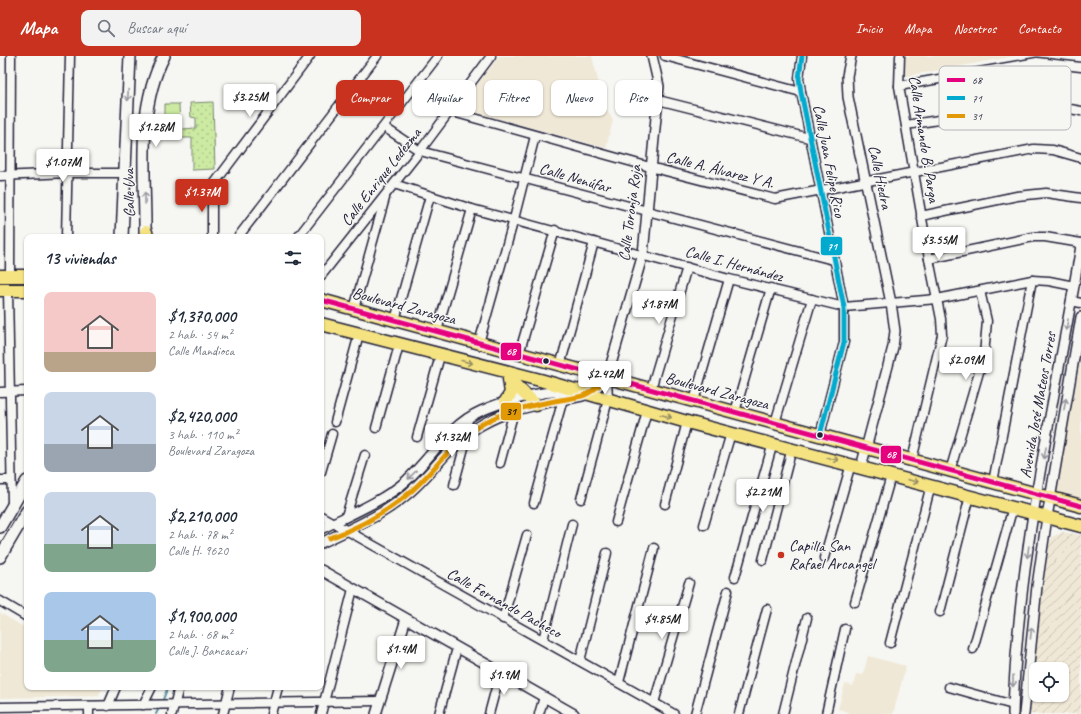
<!DOCTYPE html>
<html lang="es">
<meta charset="utf-8">
<style>
body{margin:0;font-family:Caveat,sans-serif;background:#f2f2f3;color:#1f2937;height:100vh;display:flex;flex-direction:column;font-size:15px;white-space:nowrap}
*{box-sizing:border-box;margin:0}
p{font-size:13px;color:#747a83}
.icon{flex:none;width:22px;height:22px;fill:none;stroke:currentColor;stroke-width:2;stroke-linecap:round;stroke-linejoin:round}
.map{position:relative;flex:1;overflow:hidden}
.side{position:absolute;left:24px;top:178px;width:300px;height:456px;display:flex;flex-direction:column;background:#fff;border-radius:8px;box-shadow:0 1px 3px #0004}
.side>*{flex:none}
.guide{position:absolute;left:336px;top:24px;width:380px;height:36px;display:flex;gap:8px}
.buttons{position:absolute;left:1029px;top:606px;display:grid;gap:8px}
.buttons a{display:grid;place-items:center;width:40px;height:40px;border-radius:8px;background:#fff;box-shadow:0 1px 3px #0004;font-size:20px}
.price{position:absolute;translate:-50% -34px;padding:0 9px;border-radius:4px;background:#fff;color:#222;font-size:13px;line-height:26px;filter:drop-shadow(0 1px 2px #0008)}
.price::after{content:'';position:absolute;left:50%;top:24px;width:12px;height:9px;margin-left:-6px;background:inherit;clip-path:polygon(0 0,100% 0,50% 100%)}
.price.selected{background:#c8321e;color:#fff}
ul{padding:0;list-style:none}
li{display:flex;align-items:center;gap:12px;height:100px;padding:0 20px}
li span{display:grid;place-items:center;flex:none;width:112px;height:80px;border-radius:8px;color:#555}
li>.icon{margin-inline-start:auto}
span .icon{width:48px;height:48px;fill:#fffc;stroke-width:1}
li b{font-size:17px}
h2{display:flex;justify-content:space-between;align-items:center;height:48px;padding:0 20px;font-size:17px}
.pill{padding:0 14px;border-radius:8px;background:#fff;box-shadow:0 1px 3px #0004;font-size:14px;line-height:36px}
.pill.selected{background:#c8321e;color:#fff}
header{display:flex;align-items:center;gap:24px;box-sizing:border-box;height:56px;padding:0 20px;background:#c8321e;color:#fff}
header strong{font-size:19px}
nav{display:flex;gap:22px;margin-inline-start:auto;font-size:14px}
.search{width:280px;height:36px;background:#f2f2f3;display:flex;align-items:center;gap:10px;box-sizing:border-box;padding:0 14px;border-radius:8px;color:#747a83;font-size:15px}
.map>svg:first-child{display:block}
</style>
<header>
<strong>Mapa</strong>
<div class="search"><svg class="icon" aria-label="search" viewBox="0 0 24 24"><circle cx="10" cy="10" r="6"/><path d="M15 15l6 6"/></svg>Buscar aquí</div>
<nav><a>Inicio</a><a>Mapa</a><a>Nosotros</a><a>Contacto</a></nav>
</header>
<div class="map">
<svg width="1081" height="658" viewBox="0 0 1081 658">
<defs>
<pattern id="industrial-furrows" width="10" height="10" patternUnits="userSpaceOnUse"><rect width="10" height="10" fill="#f0e8d6"/><path d="M-1 1l2-2M0 10L10 0M9 11l2-2" fill="none" stroke="#cec7b9"/></pattern>
<pattern id="grass-dots" width="8" height="8" patternUnits="userSpaceOnUse"><rect width="8" height="8" fill="#cceaa2"/><path d="M2 2h.1M6 6h.1" fill="none" stroke="#afc88c" stroke-width="1.8" stroke-linecap="round"/></pattern>
</defs>
<rect width="100%" height="100%" fill="#f6f6f2"/>
<filter id="ink" filterUnits="userSpaceOnUse"><feTurbulence type="fractalNoise" baseFrequency=".025" numOctaves="2"/><feDisplacementMap in="SourceGraphic" scale="8" xChannelSelector="R" yChannelSelector="G"/><feConvolveMatrix kernelMatrix="1 2 1 2 8 2 1 2 1" color-interpolation-filters="sRGB"/></filter>
<g filter="url(#ink)">
<g fill="#f0e8d6">
<path d="M 499,0 L 592,0 L 604,49 L 613,64 L 606,92 L 460,52 Z"/>
<path d="M 905,0 L 1015,0 L 902,21 L 901,14 Z"/>
<path d="M 1081,301 L 1081,444 L 1059,439 L 1056,436 L 1056,432 Z"/>
<path d="M 0,557 L 27,573 L 27,631 L 103,631 L 98,640 L 0,642 Z"/>
<path d="M 868,600 L 906,610 L 893,658 L 848,658 L 848,656 L 838,653 L 845,628 L 853,630 L 856,618 L 863,619 Z"/>
</g>
<path fill="url(#industrial-furrows)" fill-rule="evenodd" d="M 1063,476 L 1081,479 L 1081,658 L 1030,658 L 1031,600 L 1047,492 L 1052,481 ZM 1036,613 L 1062,613 L 1062,639 L 1036,639 Z"/>
<path fill="url(#grass-dots)" stroke="#77866e" d="M 213,46 L 215,113 L 192,114 L 192,82 L 182,82 L 182,73 L 196,72 L 196,62 L 191,61 L 190,47 Z"/>
<path fill="#cceaa2" stroke="#77866e" d="M 165,48 L 179,48 L 180,74 L 165,74 Z"/>
<g fill="none" stroke-linecap="round" stroke-linejoin="round">
<g stroke="#6090a2" stroke-width="2">
<path d="M 162,646 L 168,631"/>
<path d="M 156,658 L 160,650"/>
</g>
<g stroke="#22223b" stroke-width="11">
<g id="minor">
<path d="M 665,0 L 801,36"/>
<path d="M 802,0 L 799,22 L 801,36 L 844,251 L 844,286 L 820,379"/>
<path d="M 900,0 L 899,30 L 929,203 L 941,263 L 942,279 L 912,404"/>
<path d="M 899,30 L 1037,6 L 1081,11"/>
<path d="M 658,44 L 809,82"/>
<path d="M 449,55 L 650,111 L 775,143 L 1034,93 L 1053,94 L 1081,102"/>
<path d="M 906,69 L 1043,48 L 1081,55"/>
<path d="M 384,71 L 420,95 L 833,204"/>
<path d="M 0,120 L 68,117 L 125,117"/>
<path d="M 394,128 L 472,153 L 729,223 L 844,251 L 937,243 L 1032,224 L 1049,225 L 1074,230"/>
<path d="M 921,160 L 1017,140 L 1046,137 L 1081,142"/>
<path d="M 66,181 L 70,0"/>
<path d="M 212,181 L 212,134 L 214,128 L 310,0"/>
<path d="M 238,181 L 377,0"/>
<path d="M 298,181 L 438,0"/>
<path d="M 929,203 L 1033,181 L 1045,181 L 1081,187"/>
<path d="M 10,220 L 11,0"/>
<path d="M 321,220 L 420,95 L 491,0"/>
<path d="M 8,234 L 12,449"/>
<path d="M 1071,245 L 1081,247"/>
<path d="M 354,253 L 385,142"/>
<path d="M 395,264 L 430,140"/>
<path d="M 437,275 L 472,153"/>
<path d="M 479,287 L 514,163 L 535,80"/>
<path d="M 519,298 L 555,174"/>
<path d="M 560,310 L 594,186"/>
<path d="M 651,333 L 687,211"/>
<path d="M 0,336 L 27,335"/>
<path d="M 694,345 L 729,223"/>
<path d="M 735,356 L 771,232"/>
<path d="M 335,366 L 359,278"/>
<path d="M 775,367 L 812,243"/>
<path d="M 376,372 L 399,289"/>
<path d="M 417,381 L 440,300"/>
<path d="M 500,407 L 514,355"/>
<path d="M 950,415 L 984,299 L 987,265 L 980,235"/>
<path d="M 321,416 L 332,378"/>
<path d="M 0,424 L 11,424"/>
<path d="M 993,426 L 1032,224"/>
<path d="M 454,429 L 465,388 L 468,362"/>
<path d="M 581,443 L 608,344 L 607,322"/>
<path d="M 534,447 L 563,343"/>
<path d="M 665,448 L 687,366"/>
<path d="M 321,460 L 674,658"/>
<path d="M 346,460 L 365,399"/>
<path d="M 616,466 L 647,355"/>
<path d="M 704,469 L 731,377"/>
<path d="M 824,502 L 851,408"/>
<path d="M 763,504 L 792,392"/>
<path d="M 735,521 L 773,387"/>
<path d="M 0,545 L 27,561"/>
<path d="M 855,546 L 891,420"/>
<path d="M 940,556 L 970,440"/>
<path d="M 503,563 L 527,479"/>
<path d="M 543,584 L 572,468"/>
<path d="M 890,587 L 931,429"/>
<path d="M 973,593 L 1013,451"/>
<path d="M 580,605 L 607,497"/>
<path d="M 619,626 L 654,492"/>
<path d="M 949,631 L 1013,649"/>
<path d="M 654,647 L 689,527"/>
<path d="M 143,649 L 152,631"/>
<path d="M 89,650 L 89,658"/>
<path d="M 108,650 L 116,631"/>
<path d="M 0,651 L 380,645"/>
<path d="M 172,658 L 179,631"/>
<path d="M 223,658 L 230,631"/>
<path d="M 271,658 L 278,631"/>
<path d="M 321,658 L 353,533"/>
<path d="M 439,658 L 457,592"/>
<path d="M 489,658 L 500,617"/>
<path d="M 539,658 L 544,641"/>
<path d="M 695,658 L 728,535"/>
<path d="M 739,658 L 767,553"/>
<path d="M 783,658 L 807,562"/>
<path d="M 826,658 L 845,573"/>
</g>
</g>
<g stroke="#22223b" stroke-width="12">
<g id="tertiary">
<path d="M 851,0 L 847,20 L 848,41 L 891,247 L 895,275 L 893,291 L 861,411"/>
<path d="M 321,473 C 347,460 385,444 406,425 C 431,402 449,369 481,355 C 501,346 521,341 543,337 C 562,334 582,337 598,324"/>
<path d="M 321,487 C 352,472 384,459 410,436 C 435,414 453,384 483,368 C 504,356 527,351 550,346 C 561,343 574,343 585,339 C 594,335 600,328 607,322 L 643,198 L 659,30 L 652,0"/>
<path d="M 321,514 L 574,658"/>
<path d="M 376,658 L 406,563"/>
<path d="M 1013,658 C 1017,502 1055,344 1081,190"/>
<path d="M 1024,658 L 1037,530 L 1047,461 L 1081,261"/>
</g>
</g>
<g stroke="#22223b" stroke-width="14">
<g id="secondary">
<path d="M 122,181 L 130,0"/>
<path d="M 145,181 C 146,121 135,56 164,0"/>
<path d="M 0,471 L 27,425"/>
<path d="M 0,501 L 27,455"/>
</g>
</g>
<g stroke="#22223b" stroke-width="15">
<g id="primary">
<path d="M 146,176 L 147,181"/>
<path d="M 0,220 L 27,220"/>
<path d="M 0,234 L 27,234"/>
<path d="M 321,244 L 1081,450"/>
<path d="M 321,268 L 540,324 L 687,366 L 1081,470"/>
<path d="M 510,324 L 536,349"/>
<path d="M 506,345 L 511,337 L 509,323"/>
</g>
</g>
<use href="#minor" stroke="#f6f6f2" stroke-width="8"/>
<use href="#tertiary" stroke="#f6f6f2" stroke-width="9"/>
<use href="#secondary" stroke="#f6f6f2" stroke-width="11"/>
<use href="#primary" stroke="#f5e382" stroke-width="12"/>
<g stroke="#f6f6f2" stroke-width="8">
<path id="bus-1" d="M 321,244 L 1081,450"/>
</g>
<g stroke="#f6f6f2" stroke-width="8">
<path id="bus-2" d="M 802,0 L 799,22 L 801,36 L 844,251 L 844,286 L 820,379"/>
</g>
<g stroke="#f6f6f2" stroke-width="8">
<path id="bus-3" d="M 330,482 C 363,470 395,452 420,427 C 441,406 457,382 484,367 C 504,356 527,350 550,346 C 561,343 575,343 585,339 C 594,335 600,328 607,322"/>
</g>
<use href="#bus-1" stroke="#e5007d" stroke-width="5"/>
<use href="#bus-2" stroke="#00a9ce" stroke-width="5"/>
<use href="#bus-3" stroke="#e29906" stroke-width="5"/>
</g>
<defs><path id="oneway-shaft" d="M-6 0H5M1.5-3L5.5 0L1.5 3" fill="none" stroke-width="1.6" stroke-linecap="round" stroke-linejoin="round"/></defs>
<g stroke="#9797a0">
<use href="#oneway-shaft" transform="translate(128 39) rotate(92)"/>
<use href="#oneway-shaft" transform="translate(145 142) rotate(-91)"/>
<use href="#oneway-shaft" transform="translate(1067 269) rotate(100)"/>
<use href="#oneway-shaft" transform="translate(1065 348) rotate(-80)"/>
<use href="#oneway-shaft" transform="translate(1045 397) rotate(100)"/>
<use href="#oneway-shaft" transform="translate(412 419) rotate(134)"/>
<use href="#oneway-shaft" transform="translate(1028 496) rotate(98)"/>
<use href="#oneway-shaft" transform="translate(1031 577) rotate(-84)"/>
<use href="#oneway-shaft" transform="translate(1013 625) rotate(91)"/>
</g>
<g stroke="#968c62">
<use href="#oneway-shaft" transform="translate(467 306) rotate(14)"/>
<use href="#oneway-shaft" transform="translate(666 360) rotate(15)"/>
<use href="#oneway-shaft" transform="translate(833 403) rotate(15)"/>
<use href="#oneway-shaft" transform="translate(913 425) rotate(14)"/>
</g>
</g>
<g fill="#22223b" stroke="#f6f6f2" stroke-width="1.5">
<circle cx="546" cy="305" r="3.5"/>
<circle cx="820" cy="379" r="3.5"/>
</g>
<circle fill="#c8321e" stroke="#f6f6f2" stroke-width="1.5" cx="781" cy="499" r="4"/>
<g text-anchor="middle" dominant-baseline="central" stroke-width="3" stroke-linejoin="round" paint-order="stroke">
<g font-size="16" fill="#22223b" stroke="#f6f6f2">
<text transform="translate(924 83) rotate(81)">Calle Armando B. Parga</text>
<text transform="translate(829 105) rotate(79)">Calle Juan Felipe Rico</text>
<text transform="translate(720 114) rotate(14)">Calle A. Álvarez Y A.</text>
<text transform="translate(381 121) rotate(-52)">Calle Enrique Ledezma</text>
<text transform="translate(880 121) rotate(78)">Calle Hiedra</text>
<text transform="translate(575 122) rotate(16)">Calle Nenúfar</text>
<text transform="translate(129 137) rotate(-91)">Calle Uva</text>
<text transform="translate(630 157) rotate(-83)">Calle Toronja Roja</text>
<text transform="translate(734 208) rotate(15)">Calle I. Hernández</text>
<text transform="translate(404 250) rotate(15)">Boulevard Zaragoza</text>
<text transform="translate(717 335) rotate(15)">Boulevard Zaragoza</text>
<text transform="translate(1038 349) rotate(-80)">Avenida José Mateos Torres</text>
<text transform="translate(504 547) rotate(29)">Calle Fernando Pacheco</text>
</g>
<g font-size="16" fill="#22223b" stroke="#f6f6f2" text-anchor="start">
<text x="789" y="490">Capilla San<tspan x="789" dy="18">Rafael Arcangel</tspan></text>
</g>
</g>
<rect x="939" y="10" width="132" height="64" rx="6" fill="#f6f6f2" stroke="#b6b6bb" stroke-width="1"/>
<rect x="947" y="22" width="18" height="4" fill="#e5007d"/>
<rect x="947" y="40" width="18" height="4" fill="#00a9ce"/>
<rect x="947" y="58" width="18" height="4" fill="#e29906"/>
<g font-size="11" fill="#22223b">
<text x="972" y="28">68</text>
<text x="972" y="46">71</text>
<text x="972" y="64">31</text>
</g>
<g stroke="#f6f6f2" stroke-width="1.5">
<rect x="820" y="180" width="23" height="20" rx="4" fill="#00a9ce"/>
<rect x="500" y="286" width="22" height="19" rx="4" fill="#e5007d"/>
<rect x="500" y="346" width="22" height="19" rx="4" fill="#e29906"/>
<rect x="880" y="389" width="22" height="19" rx="4" fill="#e5007d"/>
</g>
<g font-size="11" text-anchor="middle" font-weight="bold" fill="#fff">
<text x="832" y="194">71</text>
<text x="511" y="299">68</text>
<text x="891" y="402">68</text>
</g>
<g font-size="11" text-anchor="middle" font-weight="bold" fill="#111">
<text x="511" y="359">31</text>
</g>
</svg>
<div class="buttons">
<a><svg class="icon" aria-label="locate" viewBox="0 0 24 24"><circle cx="12" cy="12" r="6"/><path d="M12 2v4M12 18v4M2 12h4M18 12h4"/></svg></a>
</div>
<b class="price" style="left:250px;top:62px">$3.25M</b>
<b class="price" style="left:156px;top:92px">$1.28M</b>
<b class="price" style="left:63px;top:127px">$1.07M</b>
<b class="price selected" style="left:202px;top:157px">$1.37M</b>
<b class="price" style="left:939px;top:205px">$3.55M</b>
<b class="price" style="left:659px;top:269px">$1.87M</b>
<b class="price" style="left:966px;top:325px">$2.09M</b>
<b class="price" style="left:605px;top:339px">$2.42M</b>
<b class="price" style="left:452px;top:402px">$1.32M</b>
<b class="price" style="left:763px;top:457px">$2.21M</b>
<b class="price" style="left:662px;top:584px">$4.85M</b>
<b class="price" style="left:401px;top:614px">$1.4M</b>
<b class="price" style="left:504px;top:640px">$1.9M</b>
<div class="guide">
<a class="pill selected">Comprar</a>
<a class="pill">Alquilar</a>
<a class="pill">Filtros</a>
<a class="pill">Nuevo</a>
<a class="pill">Piso</a>
</div>
<section class="side">
<h2>13 viviendas<svg class="icon" aria-label="filters" viewBox="0 0 24 24"><path d="M4 7h16M4 17h16"/><circle cx="9" cy="7" r="2"/><circle cx="15" cy="17" r="2"/></svg></h2>
<ul>
<li><span style="background:linear-gradient(#f6c9c9 75%,#b9a48a 0)"><svg class="icon" aria-label="home" viewBox="0 0 24 24"><path d="M3 11l9-7 9 7M6 9v11h12V9"/></svg></span><div><b>$1,370,000</b><p>2 hab. · 54 m²</p><p>Calle Mandioca</p></div></li>
<li><span style="background:linear-gradient(#c9d6e8 65%,#9aa5b1 0)"><svg class="icon" aria-label="home" viewBox="0 0 24 24"><path d="M3 11l9-7 9 7M6 9v11h12V9"/></svg></span><div><b>$2,420,000</b><p>3 hab. · 110 m²</p><p>Boulevard Zaragoza</p></div></li>
<li><span style="background:linear-gradient(#c9d6e8 65%,#7fa58c 0)"><svg class="icon" aria-label="home" viewBox="0 0 24 24"><path d="M3 11l9-7 9 7M6 9v11h12V9"/></svg></span><div><b>$2,210,000</b><p>2 hab. · 78 m²</p><p>Calle H. 9620</p></div></li>
<li><span style="background:linear-gradient(#a9c7e8 60%,#7fa58c 0)"><svg class="icon" aria-label="home" viewBox="0 0 24 24"><path d="M3 11l9-7 9 7M6 9v11h12V9"/></svg></span><div><b>$1,900,000</b><p>2 hab. · 68 m²</p><p>Calle J. Bancacari</p></div></li>
</ul>
</section>
</div>
